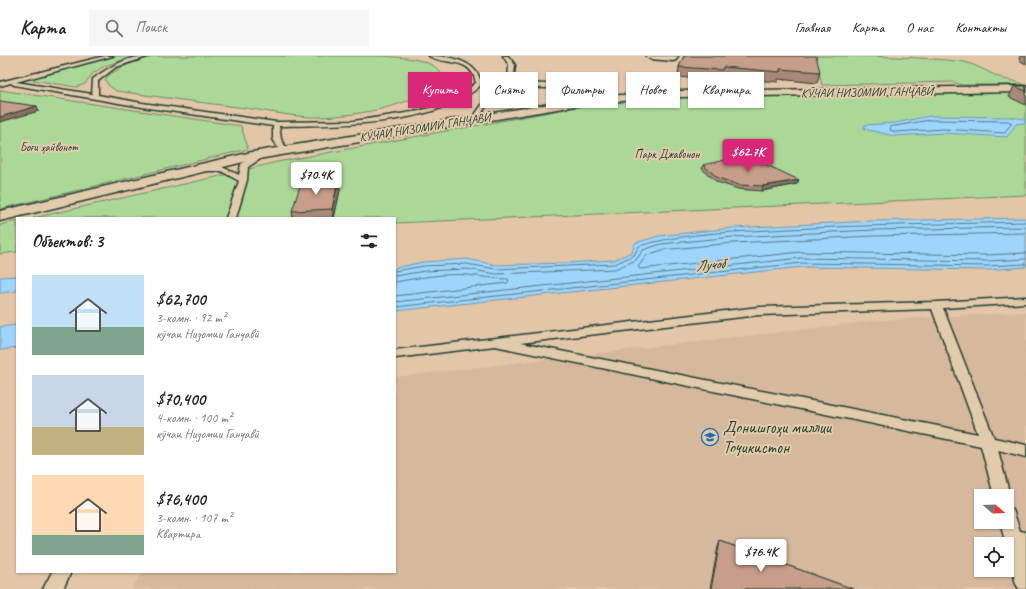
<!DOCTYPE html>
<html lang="ru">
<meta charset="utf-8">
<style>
body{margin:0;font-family:Caveat,sans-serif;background:#f6f6f6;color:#222;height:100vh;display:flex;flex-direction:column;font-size:15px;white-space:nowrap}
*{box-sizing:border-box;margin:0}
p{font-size:13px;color:#767676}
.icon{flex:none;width:22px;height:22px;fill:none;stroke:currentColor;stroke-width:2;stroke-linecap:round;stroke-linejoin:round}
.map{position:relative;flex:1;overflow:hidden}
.drawer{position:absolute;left:16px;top:161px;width:380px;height:356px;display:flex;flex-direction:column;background:#fff;border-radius:0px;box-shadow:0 1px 3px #0004}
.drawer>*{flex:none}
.top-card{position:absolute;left:408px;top:16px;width:380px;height:36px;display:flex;gap:8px}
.needle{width:26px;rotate:109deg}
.buttons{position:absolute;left:974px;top:433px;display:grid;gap:8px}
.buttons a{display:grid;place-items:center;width:40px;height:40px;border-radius:0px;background:#fff;box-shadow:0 1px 3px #0004;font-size:20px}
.price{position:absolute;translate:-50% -34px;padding:0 9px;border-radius:4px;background:#fff;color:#222;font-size:13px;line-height:26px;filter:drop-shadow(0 1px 2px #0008)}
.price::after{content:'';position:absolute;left:50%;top:24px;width:12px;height:9px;margin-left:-6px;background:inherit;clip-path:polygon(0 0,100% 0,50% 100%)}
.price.selected{background:#db2777;color:#fff}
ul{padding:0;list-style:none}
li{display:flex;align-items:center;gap:12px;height:100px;padding:0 16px}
li span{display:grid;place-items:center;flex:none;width:112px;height:80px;border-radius:0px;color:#555}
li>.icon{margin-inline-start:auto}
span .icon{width:48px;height:48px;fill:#fffc;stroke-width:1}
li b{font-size:17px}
h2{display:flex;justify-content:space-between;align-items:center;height:48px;padding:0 16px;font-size:17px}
.chip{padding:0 14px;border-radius:0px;background:#fff;box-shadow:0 1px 3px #0004;font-size:14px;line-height:36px}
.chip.selected{background:#db2777;color:#fff}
header{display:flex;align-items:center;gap:24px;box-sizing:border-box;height:56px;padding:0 20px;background:#fff;border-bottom:1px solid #e0e0e0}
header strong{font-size:19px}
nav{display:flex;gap:22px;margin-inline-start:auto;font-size:14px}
.search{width:280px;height:36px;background:#f6f6f6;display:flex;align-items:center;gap:10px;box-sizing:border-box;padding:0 14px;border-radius:0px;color:#767676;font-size:15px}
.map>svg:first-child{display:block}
</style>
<header>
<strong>Карта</strong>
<div class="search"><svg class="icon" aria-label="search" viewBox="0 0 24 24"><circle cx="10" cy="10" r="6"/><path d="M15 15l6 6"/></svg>Поиск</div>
<nav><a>Главная</a><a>Карта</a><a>О нас</a><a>Контакты</a></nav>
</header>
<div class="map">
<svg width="1026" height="533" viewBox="0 0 1026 533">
<rect width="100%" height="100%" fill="#e3c6a8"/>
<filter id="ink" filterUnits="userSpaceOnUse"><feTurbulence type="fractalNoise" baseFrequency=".025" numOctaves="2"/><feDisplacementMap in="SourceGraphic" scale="8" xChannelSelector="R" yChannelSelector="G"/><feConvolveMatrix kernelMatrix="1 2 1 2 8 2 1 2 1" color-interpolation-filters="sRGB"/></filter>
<g filter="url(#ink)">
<path fill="#d6b89d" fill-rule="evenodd" d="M 1026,256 L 1026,533 L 132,533 L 142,516 L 395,516 L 395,321 L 882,264 ZM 981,440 L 1007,440 L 1007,466 L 981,466 ZM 981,488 L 1007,488 L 1007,514 L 981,514 Z"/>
<g fill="#acd897" stroke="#668a66">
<path d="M 114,0 L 134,0 L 105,10 L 93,17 L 85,28 L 76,31 L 27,23 Z"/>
<path d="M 155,0 L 383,0 C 401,2 437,1 443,22 C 421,51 345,62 310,61 C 289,60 267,55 246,52 C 203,47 160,41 116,35 L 108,29 L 105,23 C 118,10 138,5 155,0 Z"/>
<path d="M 815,0 C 864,0 916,0 965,6 C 979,10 991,18 1004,23 C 1011,25 1019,25 1024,29 L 962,29 L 953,26 L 822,29 Z"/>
<path d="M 0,34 L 241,70 L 248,93 L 0,153 Z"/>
<path d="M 1026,36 L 1026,139 L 395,167 L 395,162 L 33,162 L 229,118 L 277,106 L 599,47 L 630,44 L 665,41 Z"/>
<path d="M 17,165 L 17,196 L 0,198 L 0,169 Z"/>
</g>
<g fill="#9fd5fd" stroke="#6c98ad">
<path d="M 930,60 L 1009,61 L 1025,63 L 1025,67 L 1016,68 L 1007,81 L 944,77 L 894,80 L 864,73 L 865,69 L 895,67 Z"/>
<path d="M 1026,162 L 1026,211 L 987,214 L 802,211 L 395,255 L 395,212 L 423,206 L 467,203 L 496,209 L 569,207 L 614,204 L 632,196 L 635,187 L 659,180 L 732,172 L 873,165 Z"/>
<path d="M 17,220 L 17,235 L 0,237 L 0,221 Z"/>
<path d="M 17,269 L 17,292 L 0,294 L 0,271 Z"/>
</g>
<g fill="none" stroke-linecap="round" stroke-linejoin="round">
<g stroke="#527a84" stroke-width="1">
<path d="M 930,64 L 1008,65 L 1012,67 L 1004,77 L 944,73 L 895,76 L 890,74 L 891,71 Z"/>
<path d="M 1026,177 L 873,180 L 733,187 L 662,194 L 647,199 L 638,211 L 640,213 L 801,196 L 987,199 L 1026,197"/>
<path d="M 395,215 L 424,210 L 467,208 L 496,213 L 615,208 L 634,199 L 639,190 C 687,176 740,176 789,173 C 868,169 947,168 1026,166"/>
<path d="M 395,220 L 425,215 L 467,213 L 496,218 L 615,213 L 636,204 L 643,194 L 661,188 L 733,181 L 873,174 L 1026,171"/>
<path d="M 395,226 C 418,222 443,217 467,219 C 481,220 494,223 508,223 L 509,225 L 507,227 L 395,240"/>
<path d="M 395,246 L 801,202 L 987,205 L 1026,203"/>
<path d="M 395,251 L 802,207 L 987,210 L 1026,208"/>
</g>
<g stroke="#1f3d34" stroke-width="3">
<g id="lane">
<path d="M 105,0 L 113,0 L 16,26 L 92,38 L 93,23 C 110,10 128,0 150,0 L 116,11 L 98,25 L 98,39 L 142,47 L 276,66 L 354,65 L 419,55 L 451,45 L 476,27 C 471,0 446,10 429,0 C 450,0 476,4 482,28 C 438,71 338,69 279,70 L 281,83 L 288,95 L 284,97 L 281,97 L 273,83 L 273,70 L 142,51 L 14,29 L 11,27 L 0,30 L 0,26 Z"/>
<path d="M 503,0 L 508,0 L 515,9 L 513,27 L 549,28 L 552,30 L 549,32 L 509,31 L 487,49 L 477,64 L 473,64 L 472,63 L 483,47 L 508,25 L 509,9 Z"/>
<path d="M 261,96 L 264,96 L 268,98 L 248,111 L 247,124 L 236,162 L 226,162 L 239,125 L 221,115 L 199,115 L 195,113 L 199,111 L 222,111 L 239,119 L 241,108 Z"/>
<path d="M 1026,241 L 1026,247 L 943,252 L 994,382 L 1026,389 L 1026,401 L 998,394 L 1010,440 L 1007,445 L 1007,440 L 994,440 L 981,390 L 495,290 L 395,302 L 395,294 L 759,251 L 936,246 ZM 932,253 L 978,378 L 520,287 L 759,259 Z"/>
<path d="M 1007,452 L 1013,454 L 1020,475 L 1026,476 L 1026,533 L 1019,533 L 1016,528 L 1000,466 L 1007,466 Z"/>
<path d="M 52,516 L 71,516 L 63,533 L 43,533 Z"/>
</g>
</g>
<g stroke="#1f3d34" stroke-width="3">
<path id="street" d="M 646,0 L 678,0 L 676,4 L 673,5 L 650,3 Z"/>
</g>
<g stroke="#1f3d34" stroke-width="3">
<path id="secondary" d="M 1026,30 L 1026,36 L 680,41 L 593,47 L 252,104 L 0,165 L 0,155 L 252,96 L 593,41 L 680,35 Z"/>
</g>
<use href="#lane" fill="#e2cbab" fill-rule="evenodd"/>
<use href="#street" fill="#e2cbab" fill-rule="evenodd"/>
<use href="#secondary" fill="#e2cbab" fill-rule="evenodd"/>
</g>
<g fill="#a87" stroke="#1f3d34">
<path d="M 684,0 L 820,16 L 817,27 L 778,23 L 778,26 L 721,21 L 720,25 L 678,21 L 679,11 Z"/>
<path d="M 1020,0 L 1026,0 L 1026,8 L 1019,4 Z"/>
<path d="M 1014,30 L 1026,30 L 1026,49 L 1009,41 Z"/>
<path d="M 703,109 L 797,128 L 762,135 L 738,133 L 717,126 L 702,113 Z"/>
<path d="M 338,125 L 340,134 L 334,162 L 293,162 L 292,155 Z"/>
<path d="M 720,485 L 853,533 L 710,533 L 718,491 Z"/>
</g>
<g fill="#8b6f61" stroke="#1f3d34">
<path d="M 37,50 L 39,55 L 0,66 L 0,61 Z"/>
<path d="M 799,124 L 797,128 L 762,135 L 763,130 Z"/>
<path d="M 338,125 L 340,134 L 334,162 L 332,153 Z"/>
</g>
<g fill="#c69e8a" stroke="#1f3d34">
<path d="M 684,0 L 816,0 L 820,16 L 780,13 L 780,16 L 723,11 L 722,14 L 679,11 Z"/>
<path d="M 1014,30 L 1026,30 L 1026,35 Z"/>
<path d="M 0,45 L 37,50 L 0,61 Z"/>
<path d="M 725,104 L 746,104 L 767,109 L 799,124 L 763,130 L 739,129 L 718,122 L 703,109 Z"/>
<path d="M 338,125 L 332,153 L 292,155 L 301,127 Z"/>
<path d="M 720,485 L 853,533 L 711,533 Z"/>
</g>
</g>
<defs>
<g id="university-ring" transform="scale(0.9)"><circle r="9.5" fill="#e2cbab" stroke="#1f6fb2" stroke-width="1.5"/><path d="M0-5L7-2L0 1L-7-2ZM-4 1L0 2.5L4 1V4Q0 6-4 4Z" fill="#1f6fb2"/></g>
</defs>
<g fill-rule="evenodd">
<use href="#university-ring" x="710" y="381"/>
</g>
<g text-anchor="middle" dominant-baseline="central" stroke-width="4" stroke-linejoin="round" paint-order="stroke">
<g font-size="12" fill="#1f3d34" stroke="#e2cbab">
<text transform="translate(867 36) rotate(-1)">КӮЧАИ НИЗОМИИ ГАНҶАВӢ</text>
<text transform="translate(425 71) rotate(-9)">КӮЧАИ НИЗОМИИ ГАНҶАВӢ</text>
</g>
<g font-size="12" fill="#264539" stroke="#e2cbab">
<text x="49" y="91">Боғи ҳайвонот</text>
<text x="667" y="98">Парк Джавонон</text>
</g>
<g font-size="15" font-style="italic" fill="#25453e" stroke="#e2cbab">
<text transform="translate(710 209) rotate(-6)">Лучоб</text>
</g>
<g font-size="17" fill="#1f3d34" stroke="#e2cbab" text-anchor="start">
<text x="723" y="371">Донишгоҳи миллии<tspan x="723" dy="20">Тоҷикистон</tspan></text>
</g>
</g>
</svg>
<div class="buttons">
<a><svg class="needle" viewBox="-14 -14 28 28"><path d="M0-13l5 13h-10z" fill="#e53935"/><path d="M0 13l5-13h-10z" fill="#767676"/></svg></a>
<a><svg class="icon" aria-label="locate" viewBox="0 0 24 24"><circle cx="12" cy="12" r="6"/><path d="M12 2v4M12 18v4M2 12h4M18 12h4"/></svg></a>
</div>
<b class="price selected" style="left:748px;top:117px">$62.7K</b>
<b class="price" style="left:316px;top:140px">$70.4K</b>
<b class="price" style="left:761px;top:517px">$76.4K</b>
<div class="top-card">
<a class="chip selected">Купить</a>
<a class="chip">Снять</a>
<a class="chip">Фильтры</a>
<a class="chip">Новое</a>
<a class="chip">Квартира</a>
</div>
<section class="drawer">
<h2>Объектов: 3<svg class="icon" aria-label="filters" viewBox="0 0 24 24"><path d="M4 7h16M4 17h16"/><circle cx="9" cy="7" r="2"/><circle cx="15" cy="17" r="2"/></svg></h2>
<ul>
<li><span style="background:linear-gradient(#bfe0f5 65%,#7fa58c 0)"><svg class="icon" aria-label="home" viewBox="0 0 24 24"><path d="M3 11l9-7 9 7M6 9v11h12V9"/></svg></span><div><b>$62,700</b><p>3-комн. · 92 m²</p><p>кӯчаи Низомии Ганҷавӣ</p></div></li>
<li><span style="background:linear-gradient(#c9d6e8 65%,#c2b280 0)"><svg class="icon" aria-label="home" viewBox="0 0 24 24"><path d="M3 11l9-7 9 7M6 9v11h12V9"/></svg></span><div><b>$70,400</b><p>4-комн. · 100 m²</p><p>кӯчаи Низомии Ганҷавӣ</p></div></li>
<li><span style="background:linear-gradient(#ffd9b3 75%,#7fa58c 0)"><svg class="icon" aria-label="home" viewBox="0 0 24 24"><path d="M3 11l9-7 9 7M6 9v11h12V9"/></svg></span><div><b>$76,400</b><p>3-комн. · 107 m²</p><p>Квартира</p></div></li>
</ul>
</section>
</div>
